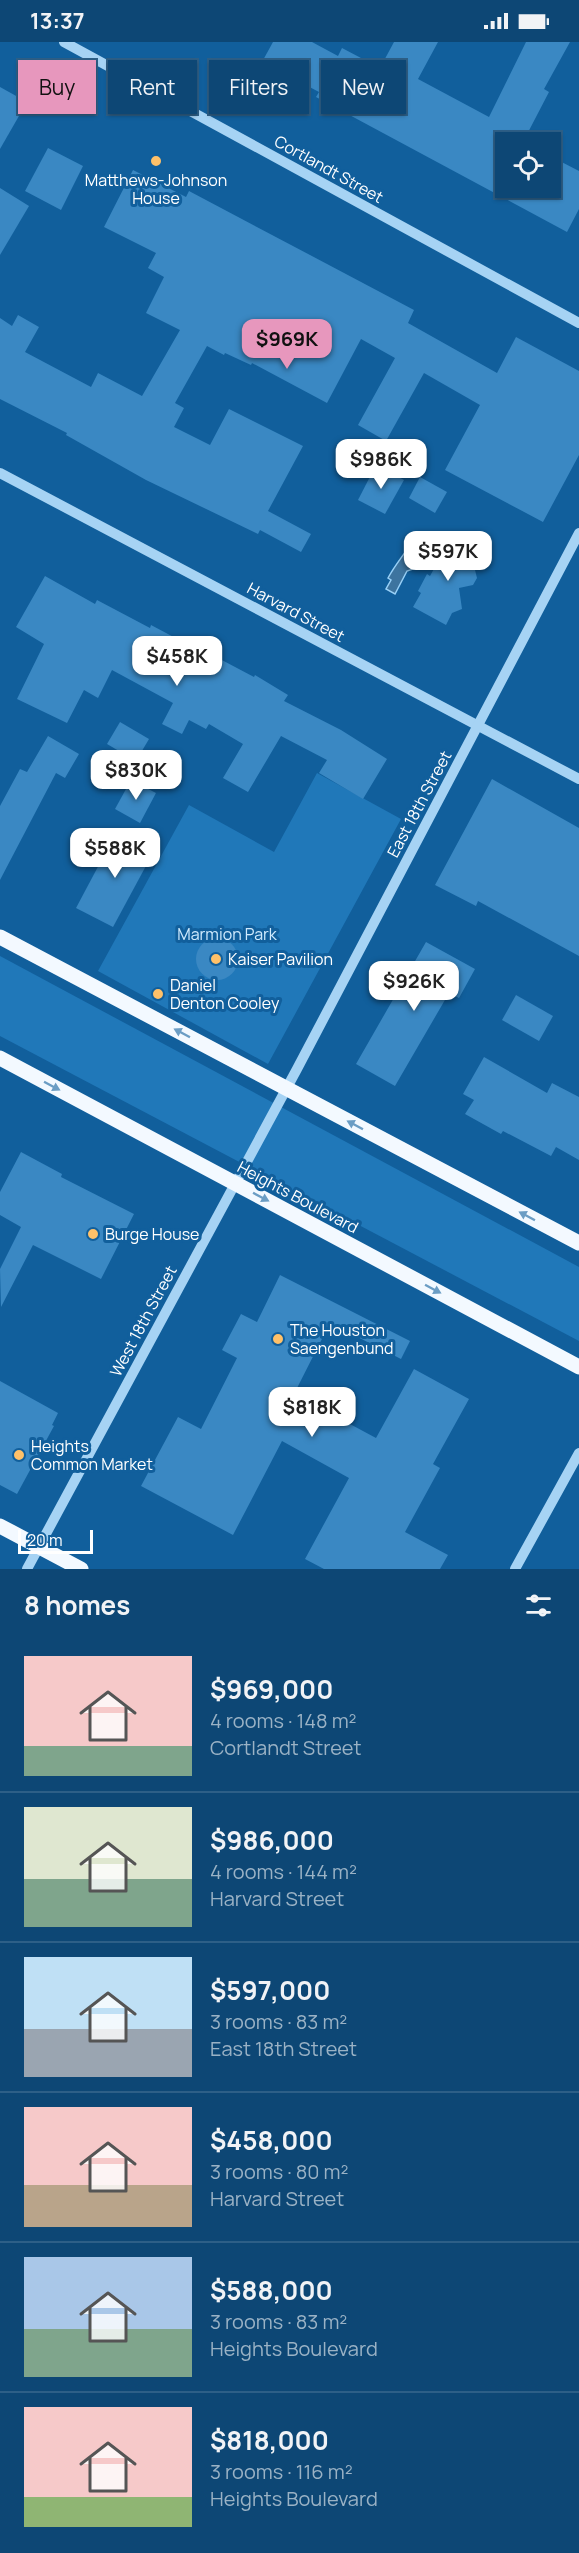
<!DOCTYPE html>
<meta charset="utf-8">
<style>
body{margin:0;font-family:Manrope,sans-serif;background:#164e7a;color:#f1f3f6;height:100vh;display:flex;flex-direction:column;font-size:22px;white-space:nowrap}
*{box-sizing:border-box;margin:0}
p{font-size:20px;color:#9ab2c5}
.icon{flex:none;width:33px;height:33px;fill:none;stroke:currentColor;stroke-width:2;stroke-linecap:round;stroke-linejoin:round}
.map{position:relative;height:1527px;overflow:hidden}
.side{display:flex;flex-direction:column;background:#0d4775;flex:1}
.side>*{flex:none}
.top-card{position:absolute;left:18px;top:18px;width:543px;height:54px;display:flex;gap:12px}
.buttons{position:absolute;left:495px;top:90px;display:grid;gap:12px}
.buttons a{display:grid;place-items:center;width:66px;height:66px;border-radius:0px;background:#0d4775;box-shadow:0 2px 4px #0004,0 0 0 2px #2d5f87;font-size:30px}
.scale{position:absolute;left:18px;bottom:15px;width:75px;box-sizing:border-box;padding-left:6px;border:3px solid #fff;border-top:0;font-size:16px;line-height:21px;white-space:nowrap;color:#fff;-webkit-text-stroke:4px #115f9c;paint-order:stroke}
.price{position:absolute;translate:-50% -51px;padding:0 14px;border-radius:12px;background:#fff;color:#222;font-size:20px;line-height:39px;filter:drop-shadow(0 2px 3px #0008)}
.price::after{content:'';position:absolute;left:50%;top:36px;width:18px;height:14px;margin-left:-9px;background:inherit;clip-path:polygon(0 0,100% 0,50% 100%)}
.price.selected{background:#e797bd;color:#111}
ul{padding:0;list-style:none}
li{display:flex;align-items:center;gap:18px;height:150px;padding:0 24px}
li+li{border-top:2px solid #2d5f87}
li span{display:grid;place-items:center;flex:none;width:168px;height:120px;border-radius:0px;color:#555}
li>.icon{margin-inline-start:auto}
span .icon{width:72px;height:72px;fill:#fffc;stroke-width:1}
li b{font-size:26px}
h2{display:flex;justify-content:space-between;align-items:center;height:72px;padding:0 24px;font-size:26px}
.tag{padding:0 21px;border-radius:0px;background:#0d4775;box-shadow:0 2px 4px #0004,0 0 0 2px #2d5f87;font-size:21px;line-height:54px}
.tag.selected{background:#e797bd;color:#111}
.status{display:flex;justify-content:space-between;align-items:center;height:42px;padding:0 30px;background:#0d4775;direction:ltr}
.status svg{height:16px;fill:currentColor}
.map>svg:first-child{display:block}
</style>
<div class="status"><b>13:37</b><svg viewBox="0 0 49 12"><path d="M0 12V9h3v3zM5 12V6h3v6zM10 12V3h3v9zM15 12V0h3v12zM26 1h20v11H26zM47 4h2v5h-2z"/></svg></div>
<div class="map">
<svg width="579" height="1527" viewBox="0 0 579 1527">
<rect width="100%" height="100%" fill="#115f9c"/>
<g fill="#2078b9">
<path d="M 317,731 L 401,777 L 268,1022 L 98,929 L 189,763 L 274,810 Z"/>
<path d="M 0,914 L 579,1225 L 579,1299 L 0,994 Z"/>
</g>
<path fill="#3d749f" stroke="#98d0f7" stroke-width="1.5" d="M 413,498 L 421,502 L 415,513 L 420,517 L 416,526 L 407,529 L 395,552 L 386,547 L 391,538 L 388,536 C 396,521 405,512 413,498 Z"/>
<g fill="#3a88c3">
<path d="M 273,0 L 312,0 L 338,14 L 342,6 L 380,26 L 394,0 L 438,0 L 418,37 L 489,75 L 526,0 L 570,0 L 544,47 L 549,50 L 523,100 L 506,100 L 506,146 L 550,146 L 550,114 L 579,129 L 579,167 L 567,190 L 316,55 L 319,50 L 262,20 Z"/>
<path d="M 0,45 L 27,60 L 0,107 Z"/>
<path d="M 48,106 L 83,124 L 61,168 L 25,149 Z"/>
<path d="M 133,128 L 186,155 L 189,149 L 414,268 L 408,281 L 497,331 L 516,295 L 579,329 L 579,413 L 543,480 L 445,428 L 480,363 L 424,331 L 386,399 L 358,383 L 395,316 L 361,297 L 327,361 L 252,321 L 251,323 L 225,311 L 224,313 L 207,304 L 175,361 L 184,366 L 174,385 L 210,403 L 229,367 L 303,404 L 268,469 L 311,492 L 301,510 L 260,488 L 258,492 L 146,438 L 66,393 L 67,391 L 0,357 L 0,276 L 12,284 L 18,273 L 39,285 L 25,310 L 91,345 L 98,331 L 142,354 L 180,288 L 146,271 L 164,235 L 148,226 L 156,211 L 104,185 Z"/>
<path d="M 0,146 L 29,164 L 0,213 Z"/>
<path d="M 376,423 L 404,438 L 385,472 L 358,458 Z"/>
<path d="M 420,435 L 447,450 L 435,471 L 409,456 Z"/>
<path d="M 451,496 L 483,515 L 475,528 L 477,536 L 473,543 L 459,546 L 462,567 L 452,571 L 446,583 L 413,565 L 421,551 L 418,549 L 427,532 L 430,534 Z"/>
<path d="M 45,534 L 95,562 L 97,558 L 150,586 L 151,583 L 200,609 L 201,607 L 254,635 L 255,633 L 288,653 L 284,659 L 341,688 L 387,717 L 363,757 L 319,731 L 327,718 L 281,694 L 248,750 L 223,736 L 243,702 L 209,682 L 206,687 L 189,678 L 182,692 L 162,682 L 173,661 L 112,628 L 98,656 L 84,648 L 67,681 L 17,657 L 44,602 L 16,585 Z"/>
<path d="M 120,680 L 149,697 L 136,719 L 107,702 Z"/>
<path d="M 48,694 L 79,712 L 65,736 L 56,731 L 0,838 L 0,764 L 20,727 L 27,730 Z"/>
<path d="M 492,737 L 579,786 L 579,914 L 478,859 L 476,864 L 435,843 Z"/>
<path d="M 131,738 L 156,751 L 140,781 L 115,767 Z"/>
<path d="M 117,789 L 154,809 L 113,885 L 76,866 Z"/>
<circle cx="217" cy="917" r="21"/>
<path d="M 426,900 L 475,927 L 459,956 L 449,951 L 395,1044 L 356,1022 Z"/>
<path d="M 516,953 L 553,974 L 539,999 L 502,978 Z"/>
<path d="M 484,1015 L 547,1051 L 552,1041 L 579,1055 L 579,1118 L 556,1105 L 551,1114 L 503,1089 L 501,1092 L 465,1072 L 474,1058 L 463,1052 Z"/>
<path d="M 21,1110 L 62,1132 L 61,1135 L 134,1172 L 101,1237 L 33,1203 L 1,1265 L 0,1227 L 21,1185 L 0,1173 L 0,1150 Z"/>
<path d="M 280,1233 L 410,1299 L 401,1317 L 330,1281 L 294,1352 L 376,1396 L 414,1327 L 469,1357 L 433,1422 L 440,1426 L 405,1490 L 448,1513 L 440,1527 L 324,1527 L 305,1517 L 349,1436 L 282,1399 L 233,1493 L 141,1444 L 178,1375 L 201,1387 L 237,1316 L 222,1308 L 241,1272 L 257,1280 Z"/>
<path d="M 0,1339 L 58,1371 L 52,1383 L 54,1384 L 17,1452 L 0,1443 Z"/>
</g>
<g fill="none" stroke-linecap="round" stroke-linejoin="round">
<g stroke="#a6d3f4" stroke-width="10">
<path d="M 64,0 L 579,281"/>
<path d="M 0,431 L 579,737"/>
<path d="M 27,1527 L 297,1027 L 579,491"/>
<path d="M 515,1527 L 579,1411"/>
</g>
<g stroke="#f3f9ff" stroke-width="15">
<path d="M 0,895 L 579,1201"/>
<path d="M 0,1016 L 579,1325"/>
<path d="M 0,1484 L 81,1527"/>
</g>
</g>
<defs><path id="oneway-solid" d="M-6-.8H1V-3.2L6.5 0L1 3.2V.8H-6Z" transform="scale(1.5)"/></defs>
<g fill="#6b9dc4">
<use href="#oneway-solid" transform="translate(182 991) rotate(-152)"/>
<use href="#oneway-solid" transform="translate(52 1044) rotate(28)"/>
<use href="#oneway-solid" transform="translate(355 1083) rotate(-152)"/>
<use href="#oneway-solid" transform="translate(261 1155) rotate(28)"/>
<use href="#oneway-solid" transform="translate(527 1174) rotate(-152)"/>
<use href="#oneway-solid" transform="translate(433 1247) rotate(28)"/>
</g>
<g fill="#ffc169" stroke="#115f9c" stroke-width="2">
<circle cx="156" cy="119" r="6"/>
<circle cx="216" cy="917" r="6"/>
<circle cx="158" cy="952" r="6"/>
<circle cx="93" cy="1192" r="6"/>
<circle cx="278" cy="1297" r="6"/>
<circle cx="19" cy="1413" r="6"/>
</g>
<g text-anchor="middle" dominant-baseline="central" stroke-width="6" stroke-linejoin="round" paint-order="stroke">
<g font-size="16" fill="#fff" stroke="#115f9c">
<text transform="translate(329 127) rotate(29)">Cortlandt Street</text>
<text transform="translate(296 570) rotate(28)">Harvard Street</text>
<text transform="translate(419 762) rotate(-62)">East 18th Street</text>
<text transform="translate(298 1155) rotate(28)">Heights Boulevard</text>
<text transform="translate(143 1279) rotate(-62)">West 18th Street</text>
</g>
<g font-size="16" fill="#fff" stroke="#115f9c" text-anchor="start">
<text x="156" y="138" text-anchor="middle">Matthews-Johnson<tspan x="156" dy="18">House</tspan></text>
<text x="228" y="917">Kaiser Pavilion</text>
<text x="170" y="943">Daniel<tspan x="170" dy="18">Denton Cooley</tspan></text>
<text x="105" y="1192">Burge House</text>
<text x="290" y="1288">The Houston<tspan x="290" dy="18">Saengenbund</tspan></text>
<text x="31" y="1404">Heights<tspan x="31" dy="18">Common Market</tspan></text>
</g>
<g font-size="16" fill="#cfeafe" stroke="#115f9c">
<text x="227" y="892">Marmion Park</text>
</g>
</g>
</svg>
<div class="buttons">
<a><svg class="icon" aria-label="locate" viewBox="0 0 24 24"><circle cx="12" cy="12" r="6"/><path d="M12 2v4M12 18v4M2 12h4M18 12h4"/></svg></a>
</div>
<div class="scale">20 m</div>
<b class="price selected" style="left:287px;top:328px">$969K</b>
<b class="price" style="left:381px;top:448px">$986K</b>
<b class="price" style="left:448px;top:540px">$597K</b>
<b class="price" style="left:177px;top:645px">$458K</b>
<b class="price" style="left:136px;top:759px">$830K</b>
<b class="price" style="left:115px;top:837px">$588K</b>
<b class="price" style="left:414px;top:970px">$926K</b>
<b class="price" style="left:312px;top:1396px">$818K</b>
<div class="top-card">
<a class="tag selected">Buy</a>
<a class="tag">Rent</a>
<a class="tag">Filters</a>
<a class="tag">New</a>
</div>
</div>
<section class="side">
<h2>8 homes<svg class="icon" aria-label="filters" viewBox="0 0 24 24"><path d="M4 7h16M4 17h16"/><circle cx="9" cy="7" r="2"/><circle cx="15" cy="17" r="2"/></svg></h2>
<ul>
<li><span style="background:linear-gradient(#f6c9c9 75%,#7fa58c 0)"><svg class="icon" aria-label="home" viewBox="0 0 24 24"><path d="M3 11l9-7 9 7M6 9v11h12V9"/></svg></span><div><b>$969,000</b><p>4 rooms · 148 m²</p><p>Cortlandt Street</p></div></li>
<li><span style="background:linear-gradient(#dfe7d0 60%,#7fa58c 0)"><svg class="icon" aria-label="home" viewBox="0 0 24 24"><path d="M3 11l9-7 9 7M6 9v11h12V9"/></svg></span><div><b>$986,000</b><p>4 rooms · 144 m²</p><p>Harvard Street</p></div></li>
<li><span style="background:linear-gradient(#bfe0f5 60%,#9aa5b1 0)"><svg class="icon" aria-label="home" viewBox="0 0 24 24"><path d="M3 11l9-7 9 7M6 9v11h12V9"/></svg></span><div><b>$597,000</b><p>3 rooms · 83 m²</p><p>East 18th Street</p></div></li>
<li><span style="background:linear-gradient(#f6c9c9 65%,#b9a48a 0)"><svg class="icon" aria-label="home" viewBox="0 0 24 24"><path d="M3 11l9-7 9 7M6 9v11h12V9"/></svg></span><div><b>$458,000</b><p>3 rooms · 80 m²</p><p>Harvard Street</p></div></li>
<li><span style="background:linear-gradient(#a9c7e8 60%,#7fa58c 0)"><svg class="icon" aria-label="home" viewBox="0 0 24 24"><path d="M3 11l9-7 9 7M6 9v11h12V9"/></svg></span><div><b>$588,000</b><p>3 rooms · 83 m²</p><p>Heights Boulevard</p></div></li>
<li><span style="background:linear-gradient(#f6c9c9 75%,#8fb573 0)"><svg class="icon" aria-label="home" viewBox="0 0 24 24"><path d="M3 11l9-7 9 7M6 9v11h12V9"/></svg></span><div><b>$818,000</b><p>3 rooms · 116 m²</p><p>Heights Boulevard</p></div></li>
</ul>
</section>
